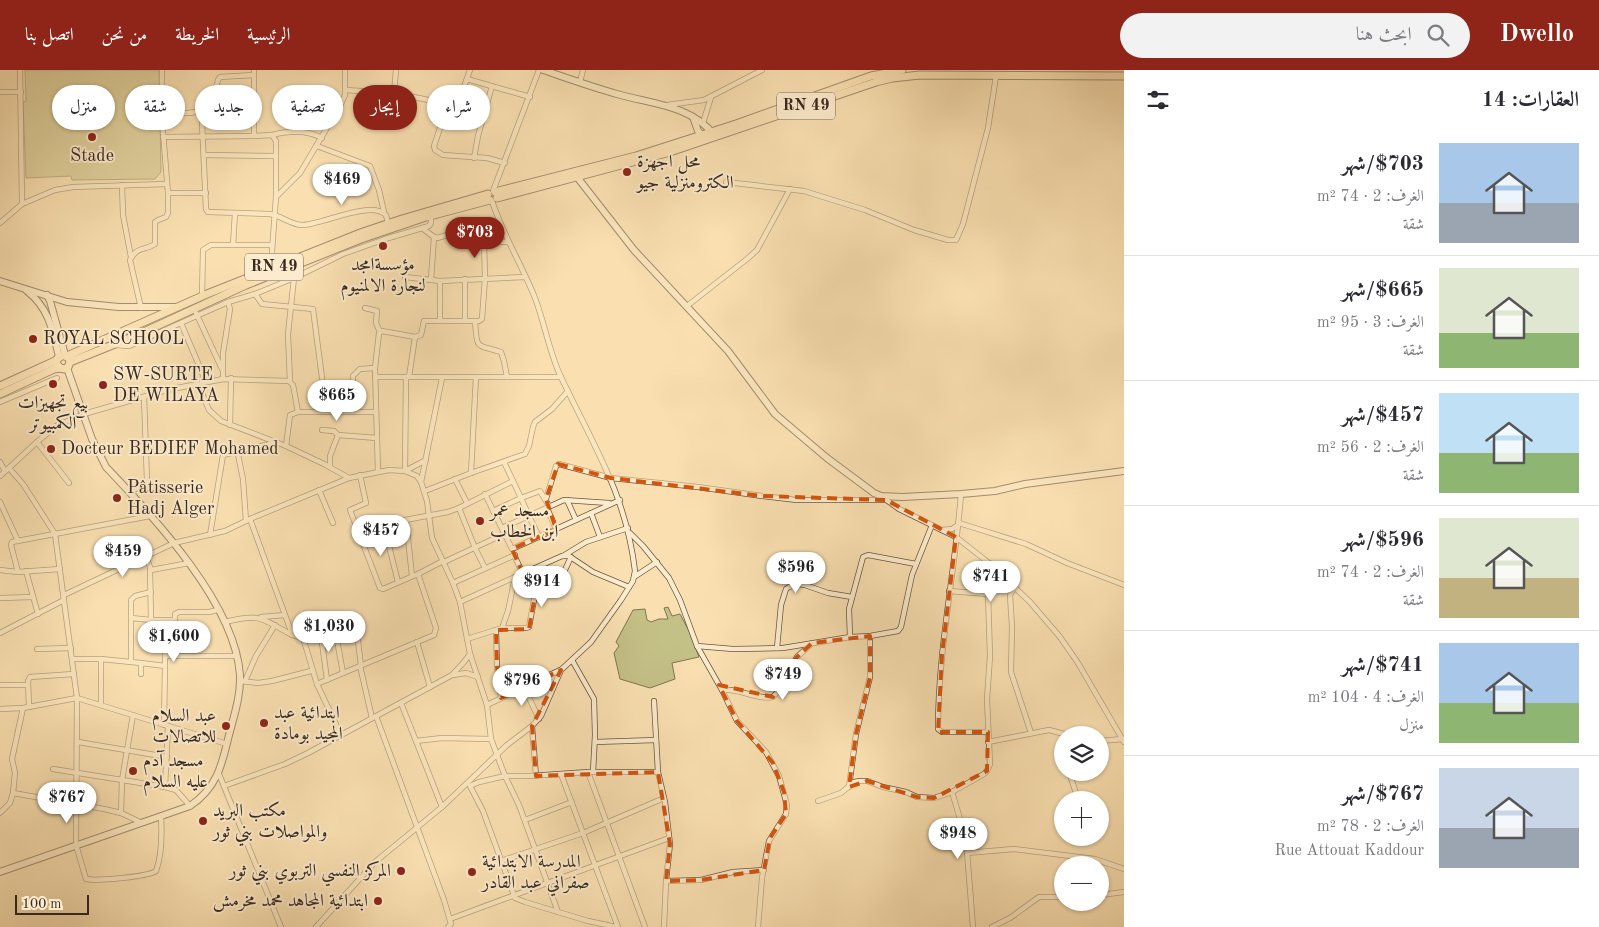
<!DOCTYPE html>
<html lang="ar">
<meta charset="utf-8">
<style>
body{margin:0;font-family:"Old Standard TT",Amiri,serif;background:#f2f2f3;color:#2b2b33;direction:rtl;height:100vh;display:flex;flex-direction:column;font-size:19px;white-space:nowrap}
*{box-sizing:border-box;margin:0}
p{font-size:16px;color:#7c7c81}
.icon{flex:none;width:28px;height:28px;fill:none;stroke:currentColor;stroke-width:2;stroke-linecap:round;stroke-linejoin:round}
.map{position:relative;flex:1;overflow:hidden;direction:ltr}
.drawer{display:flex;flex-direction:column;background:#fff;width:475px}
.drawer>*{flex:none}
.hud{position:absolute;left:15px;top:15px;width:475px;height:45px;direction:rtl;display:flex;gap:10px}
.fabs{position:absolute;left:1054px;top:656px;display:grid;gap:10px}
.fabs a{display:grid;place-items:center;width:55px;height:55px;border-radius:50%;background:#fff;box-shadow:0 1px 4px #0004;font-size:25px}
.scale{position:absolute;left:15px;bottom:12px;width:74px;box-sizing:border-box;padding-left:5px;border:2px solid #382921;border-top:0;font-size:14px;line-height:18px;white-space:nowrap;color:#382921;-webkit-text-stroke:4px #fcebcc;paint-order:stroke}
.price{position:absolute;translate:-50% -42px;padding:0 11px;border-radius:18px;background:#fff;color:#222;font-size:16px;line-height:32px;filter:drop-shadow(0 1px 2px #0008)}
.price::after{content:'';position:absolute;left:50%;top:30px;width:15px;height:11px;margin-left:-8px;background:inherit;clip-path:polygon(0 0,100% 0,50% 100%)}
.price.on{background:#8f2418;color:#fff}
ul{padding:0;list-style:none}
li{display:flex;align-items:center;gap:15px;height:125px;padding:0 20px}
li+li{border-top:1px solid #e1e1e2}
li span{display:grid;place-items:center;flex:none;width:140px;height:100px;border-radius:0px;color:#555}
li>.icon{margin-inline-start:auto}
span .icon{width:60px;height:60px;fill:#fffc;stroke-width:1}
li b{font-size:21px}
h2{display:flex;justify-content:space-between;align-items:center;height:60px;padding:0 20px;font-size:21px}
.chip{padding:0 18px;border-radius:22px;background:#fff;box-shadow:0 1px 4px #0004;font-size:18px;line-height:45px}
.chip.on{background:#8f2418;color:#fff}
header{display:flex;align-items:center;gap:30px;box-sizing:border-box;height:70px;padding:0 25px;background:#8f2418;color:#fff}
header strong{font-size:24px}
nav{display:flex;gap:28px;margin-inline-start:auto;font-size:18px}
.search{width:350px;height:45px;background:#f2f2f3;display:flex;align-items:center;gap:12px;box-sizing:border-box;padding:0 18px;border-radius:28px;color:#7c7c81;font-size:19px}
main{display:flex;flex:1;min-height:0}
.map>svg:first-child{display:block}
</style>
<header>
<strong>Dwello</strong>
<div class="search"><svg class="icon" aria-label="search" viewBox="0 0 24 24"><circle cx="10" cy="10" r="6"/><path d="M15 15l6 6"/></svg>ابحث هنا</div>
<nav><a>الرئيسية</a><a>الخريطة</a><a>من نحن</a><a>اتصل بنا</a></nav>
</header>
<main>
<section class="drawer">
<h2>العقارات: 14<svg class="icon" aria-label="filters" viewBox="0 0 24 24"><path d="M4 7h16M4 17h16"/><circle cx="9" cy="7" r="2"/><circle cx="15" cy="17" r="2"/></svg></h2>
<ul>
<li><span style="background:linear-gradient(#a9c7e8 60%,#9aa5b1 0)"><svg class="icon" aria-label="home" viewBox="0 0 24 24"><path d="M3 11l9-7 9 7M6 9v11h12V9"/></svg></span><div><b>$703/شهر</b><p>الغرف: 2 · 74 m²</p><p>شقة</p></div></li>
<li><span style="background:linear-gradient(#dfe7d0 65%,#8fb573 0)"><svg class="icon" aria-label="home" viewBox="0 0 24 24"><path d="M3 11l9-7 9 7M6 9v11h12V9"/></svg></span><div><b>$665/شهر</b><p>الغرف: 3 · 95 m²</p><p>شقة</p></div></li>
<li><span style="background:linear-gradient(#bfe0f5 60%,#8fb573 0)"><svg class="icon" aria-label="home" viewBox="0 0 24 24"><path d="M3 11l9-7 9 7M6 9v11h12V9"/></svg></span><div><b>$457/شهر</b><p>الغرف: 2 · 56 m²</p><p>شقة</p></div></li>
<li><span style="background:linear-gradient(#dfe7d0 60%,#c2b280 0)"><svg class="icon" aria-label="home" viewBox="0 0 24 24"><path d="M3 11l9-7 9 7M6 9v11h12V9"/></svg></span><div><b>$596/شهر</b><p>الغرف: 2 · 74 m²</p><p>شقة</p></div></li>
<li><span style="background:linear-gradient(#a9c7e8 60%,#8fb573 0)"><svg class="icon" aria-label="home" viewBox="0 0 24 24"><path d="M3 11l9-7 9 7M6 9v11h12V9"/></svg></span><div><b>$741/شهر</b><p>الغرف: 4 · 104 m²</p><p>منزل</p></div></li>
<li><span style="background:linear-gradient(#c9d6e8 60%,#9aa5b1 0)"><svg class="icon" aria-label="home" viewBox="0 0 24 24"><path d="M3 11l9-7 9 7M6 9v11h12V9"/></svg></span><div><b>$767/شهر</b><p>الغرف: 2 · 78 m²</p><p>Rue Attouat Kaddour</p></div></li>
</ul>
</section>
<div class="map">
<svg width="1124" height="857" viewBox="0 0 1124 857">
<rect width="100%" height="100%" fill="#fae0b1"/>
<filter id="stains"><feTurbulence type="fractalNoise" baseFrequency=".004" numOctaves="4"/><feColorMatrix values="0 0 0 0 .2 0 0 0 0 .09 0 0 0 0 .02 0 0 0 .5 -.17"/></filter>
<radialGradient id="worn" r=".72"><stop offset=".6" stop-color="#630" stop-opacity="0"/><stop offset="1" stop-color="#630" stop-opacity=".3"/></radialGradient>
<g fill="#c4c187" stroke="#7e7554">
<path d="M 25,0 L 159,0 L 161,102 L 155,109 L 72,110 L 71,106 L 26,108 L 23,32 L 26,31 Z"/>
<path d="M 668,537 L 672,546 L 680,544 L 689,561 L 699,587 L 672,593 L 675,609 L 650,618 L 620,609 L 614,583 L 619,576 L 616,572 L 633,540 L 645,539 L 647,550 L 651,552 L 659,549 L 668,549 L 664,538 Z"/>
</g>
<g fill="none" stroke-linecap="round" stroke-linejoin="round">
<g stroke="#685745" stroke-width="6">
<g id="street">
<path d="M 254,0 L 254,66 L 272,65 L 276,71 L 276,127 L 272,181 L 273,197"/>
<path d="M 470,0 L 457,36 L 448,34 L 434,76 L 435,80 L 443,85 L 487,88 L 505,93"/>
<path d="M 254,5 L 220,7 L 218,10 L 214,25 L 201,31 L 206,139 L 208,142 L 270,144 C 282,146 291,155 303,155 C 323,154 371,130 386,145 L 388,153"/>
<path d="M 467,9 L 530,27"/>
<path d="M 580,12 L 583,0"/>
<path d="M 345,20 L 394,23 L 448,34"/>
<path d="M 0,22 L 21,22"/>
<path d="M 394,23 L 396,0"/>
<path d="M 667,35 L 704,30 L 762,0"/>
<path d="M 162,37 C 174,45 187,44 201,41"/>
<path d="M 703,53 L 711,27"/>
<path d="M 272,65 C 288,61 307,60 322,68"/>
<path d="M 163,67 L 254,66"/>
<path d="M 317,76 L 370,96 L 379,120 L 384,142"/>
<path d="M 204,85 L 276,86"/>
<path d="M 474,88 L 478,66 L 492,16"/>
<path d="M 726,112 L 804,121 L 865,140 L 914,160 L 948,170 L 956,170 L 963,154 L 988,58 L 996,6"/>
<path d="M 122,115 L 123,145 L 131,187"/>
<path d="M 493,121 L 539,0"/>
<path d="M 168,123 L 206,123"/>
<path d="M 276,127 L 300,103 L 340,36 L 345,25 L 345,0"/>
<path d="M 22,134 L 55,120 L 73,117 L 167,114"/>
<path d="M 0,153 L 22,134 L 20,0"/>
<path d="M 422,158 L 434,167 L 437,168 L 458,162 L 466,162 L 488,171 L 508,172"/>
<path d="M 233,175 L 272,175"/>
<path d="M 405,207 L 440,211"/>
<path d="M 431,210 L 434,167"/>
<path d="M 255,224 L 262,234 L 313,239 L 322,308"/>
<path d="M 202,226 L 203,180 L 211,175 L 233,175 L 235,143"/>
<path d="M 687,236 L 747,189 L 757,180 L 790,119"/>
<path d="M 141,238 L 130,190 C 137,176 144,181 155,174 L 155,152 L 158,150 L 166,147 L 168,143 L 168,123 L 162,50 L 162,0"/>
<path d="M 365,238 L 377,241 L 376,253 L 380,262"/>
<path d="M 196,243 L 222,299"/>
<path d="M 440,251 L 479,251 L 482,249 L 485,208 L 484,170"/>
<path d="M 465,251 L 465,209"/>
<path d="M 475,251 C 477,281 476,274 501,282 L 504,291 L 507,307"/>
<path d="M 181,253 L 206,312"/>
<path d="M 115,275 L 129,276 L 228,232 L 255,224 L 294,208 L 343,184 L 385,169 L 429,156 L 431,153 L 431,146"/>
<path d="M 375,307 L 561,307"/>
<path d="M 406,307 L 405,401 L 426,390"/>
<path d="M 409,307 L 415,267"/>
<path d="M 223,309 L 223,283 L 230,239 L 228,232"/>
<path d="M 198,314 L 209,340 L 221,351 L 286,376 L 324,394 L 349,408"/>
<path d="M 0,332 L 57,308"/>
<path d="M 298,342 L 376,342"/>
<path d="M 352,342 L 353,306 L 360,299 L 375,298"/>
<path d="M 230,355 L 231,308"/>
<path d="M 322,360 L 334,361 L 338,365"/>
<path d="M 37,372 L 69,413"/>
<path d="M 286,376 L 290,345 L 298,342 L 293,315 L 289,311"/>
<path d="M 237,380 L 243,409 L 246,451"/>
<path d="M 0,392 L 5,401"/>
<path d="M 330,397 L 330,386 L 338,365 L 377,368"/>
<path d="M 9,398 L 23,414 L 55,464 L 77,628 L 76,775 L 86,809 C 98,811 147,807 156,801 C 162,785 162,763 161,746"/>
<path d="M 378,402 L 375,298 L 379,263 L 382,261 L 415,267 L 421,265 L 424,251 L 440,251 L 440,211 L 525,207"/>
<path d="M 471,403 L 476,307"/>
<path d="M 360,405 L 366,433 L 350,440 L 380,518 L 383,519 L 418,504 L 443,491"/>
<path d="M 0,406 L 37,372 L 56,356 L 84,344 L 167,320 L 223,309 L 290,311 L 288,264 L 294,208 L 292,196"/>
<path d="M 455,409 L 467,433"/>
<path d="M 421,412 L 442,308"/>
<path d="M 319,420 L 333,453"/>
<path d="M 425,421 L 471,403 L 525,384 L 529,376 L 533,357 L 535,352 L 552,339 L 568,321"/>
<path d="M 130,422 L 145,414 L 147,411 L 144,327"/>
<path d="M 485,424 L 512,479 L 620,430"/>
<path d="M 961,424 C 955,502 938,580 938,659 L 942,662 L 988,662"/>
<path d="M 546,429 L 556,396 L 559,394 L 611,408 L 698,417 L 762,426 L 797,430 L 886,430"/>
<path d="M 885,429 L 899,439 L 956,467 L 989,493 L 1030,532 L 1060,567 L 1078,593 L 1124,672"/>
<path d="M 567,430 L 576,450"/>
<path d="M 0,432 L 18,471"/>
<path d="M 459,438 L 475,478 L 485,498"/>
<path d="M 547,438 L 556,459"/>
<path d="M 493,441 L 521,428 L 513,411"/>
<path d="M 591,443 L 600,467"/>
<path d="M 529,446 L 521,428 L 540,421 L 549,436"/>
<path d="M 529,446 L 539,467"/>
<path d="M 250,449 L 292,564 L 295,566 L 302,567 L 304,571 L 317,614 L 341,665"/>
<path d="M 406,450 L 412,506"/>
<path d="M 959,453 L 1026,474 L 1067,493 L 1124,515"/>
<path d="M 384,456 L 398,512"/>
<path d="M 502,458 L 564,430 L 609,433"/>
<path d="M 942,460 L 952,459 L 958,455"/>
<path d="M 358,463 L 405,450 L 448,442 L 459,438 L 513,411 L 504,392"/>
<path d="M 630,463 L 643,476 L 669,508 L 680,530 L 697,576 L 722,620 L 737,651 L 766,682 L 779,706 L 787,735 L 786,744 L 769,771 L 762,808 L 758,857"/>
<path d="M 210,465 L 223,385 L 274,373"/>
<path d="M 514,485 L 523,504"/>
<path d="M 146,486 L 151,500 L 189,493"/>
<path d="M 563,486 L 586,472 L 628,458"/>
<path d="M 444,492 L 504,464"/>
<path d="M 0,500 L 18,502 L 60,499"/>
<path d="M 150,500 L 151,550 L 165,550"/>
<path d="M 26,501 L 38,544"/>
<path d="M 18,502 L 11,475 L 12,472 L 150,446"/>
<path d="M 634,507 L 657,492"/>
<path d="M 453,513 L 515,485"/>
<path d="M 1015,517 L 1010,525 L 1012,557 L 1011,602 L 1031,663"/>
<path d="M 949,521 L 988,524 L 989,493"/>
<path d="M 557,524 L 564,502 L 571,487"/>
<path d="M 64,525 L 174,473 L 225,461 L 250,449 L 349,408 L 389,400 L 405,401 L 417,406 L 421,412 L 427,431 L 432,468 L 453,513 L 460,532 L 470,584 L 487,635 L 491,669 L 505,706 L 519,735 L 558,842"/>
<path d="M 0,528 L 33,527"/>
<path d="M 460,532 L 515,507"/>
<path d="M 261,547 L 285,545"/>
<path d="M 131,548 L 151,550"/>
<path d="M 224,552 C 262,543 260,548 292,565"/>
<path d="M 502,558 L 508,541 L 515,507 L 562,486 L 569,486 L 593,502 L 629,517"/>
<path d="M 335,559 L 343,603"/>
<path d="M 496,560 L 497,596 L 501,628"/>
<path d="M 0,563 L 64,530"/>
<path d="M 321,565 L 327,610"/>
<path d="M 850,567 L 849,539 L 863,487 L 868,485 L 916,494"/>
<path d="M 467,569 L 502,558 L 526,558 L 529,557 L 540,497"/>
<path d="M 304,571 L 346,556 L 356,554 L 361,596"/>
<path d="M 417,572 L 430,617"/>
<path d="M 697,576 L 733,579 L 783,578 L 850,567 L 870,566 L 898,561 L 901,557 L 912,505 L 932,455"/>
<path d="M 777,578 L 781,535 L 786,519 L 789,517 L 798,514 L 805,515 L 828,523 L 852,527"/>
<path d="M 37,579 L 71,578"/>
<path d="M 165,586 L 236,586"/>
<path d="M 72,589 L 101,589"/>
<path d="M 572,590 L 594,629 L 595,665 L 593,702"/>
<path d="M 131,592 L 131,530 L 135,526 L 151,522"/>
<path d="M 165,596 L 165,550 L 175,550 L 175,544 L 179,542 L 209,542 L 218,540"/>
<path d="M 360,596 L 372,648"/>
<path d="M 141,604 L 141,593 L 165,596 L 164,655"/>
<path d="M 453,605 L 466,603 L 478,607"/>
<path d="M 240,611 L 258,613 L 272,611 L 311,601"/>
<path d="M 245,611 L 256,586 L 275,555"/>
<path d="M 317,614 L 434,565 L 436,558 L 418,504"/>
<path d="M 0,615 L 28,615"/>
<path d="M 524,617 L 539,649"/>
<path d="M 722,620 C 740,618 755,630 773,627 L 781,618 L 797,587 L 811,574"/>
<path d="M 654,631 L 658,702 L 665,732 L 670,774 L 666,811 L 664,857"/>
<path d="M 401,633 L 442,737"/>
<path d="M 101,634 L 101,589 L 141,593"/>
<path d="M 487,635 L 560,600"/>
<path d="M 29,637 L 28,611 L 30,607 L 74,604"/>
<path d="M 0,639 L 23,638 L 77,628 L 227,674"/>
<path d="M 133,645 L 122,710 L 165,717 L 168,656"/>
<path d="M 376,646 L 444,830 L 451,854 L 448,857"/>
<path d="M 532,656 L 536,706"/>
<path d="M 416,671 L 442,668 L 491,669"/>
<path d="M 1100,671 L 1123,669"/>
<path d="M 78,672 L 167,687"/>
<path d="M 595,672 L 656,670"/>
<path d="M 988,672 L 1049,660 L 1068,665"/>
<path d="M 53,699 L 122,710 L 121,743"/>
<path d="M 588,702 L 645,857"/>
<path d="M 1069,702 L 1076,723 L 1077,730"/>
<path d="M 219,704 L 281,857"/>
<path d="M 561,704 L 618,857"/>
<path d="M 224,716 L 285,694 L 308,683 L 452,605 L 464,592 L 470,584"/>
<path d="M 165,717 L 176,720 L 190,736"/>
<path d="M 849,717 L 856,664 L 870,607 L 870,566"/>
<path d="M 952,722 L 966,769 L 973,857"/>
<path d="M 13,723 L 104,739 L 121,743 L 142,753"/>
<path d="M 818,731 L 841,723 L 854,712 L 860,711 L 867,711 L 883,717 L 906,722 L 917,727 L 934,728 L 952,722 L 984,704 L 987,701 L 990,694 L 987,629 L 990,586 L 988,524"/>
<path d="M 0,743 L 10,733 L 13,723 L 15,703 L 12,689 L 23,638"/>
<path d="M 525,750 L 572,732"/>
<path d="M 967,783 L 1014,779 L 1095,789 L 1124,799"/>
<path d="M 501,791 L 583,763 L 664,728"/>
<path d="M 666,811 L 701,810 L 733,802 L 764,800"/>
<path d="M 1100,825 L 1124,822"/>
<path d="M 450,849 L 669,768"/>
<path d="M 316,857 L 375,792 L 442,737 L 507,675 L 532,656 L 541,646 L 561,600 L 591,572 L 621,530 L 633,511 L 635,501 C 626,424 593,375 561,307 C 549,282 545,254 535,228 C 522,195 503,165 492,131"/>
<path d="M 616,857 L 588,851 L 525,832 L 515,828 L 483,741 L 470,716 L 479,712 L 505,706 L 530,706 L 588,702 L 658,702"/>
<path d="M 992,857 L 1010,848 L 1039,827 L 1062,827"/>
</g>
</g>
<g stroke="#382921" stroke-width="8">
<g id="secondary">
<path d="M 543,0 C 567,8 592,17 617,24 C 651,34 691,35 714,65"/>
<path d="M 693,47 L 698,61 L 704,67"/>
<path d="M 577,107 L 634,180 L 728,281 L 775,344 L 827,388 L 874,423 L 881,426 L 902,427 L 961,424 L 995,421 L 1025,414 L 1124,401"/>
<path d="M 0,211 L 67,232 L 119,237 L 175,237"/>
<path d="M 27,221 C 49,238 53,261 59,287"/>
<path d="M 47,225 L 50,231 L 65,285"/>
<path d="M 0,802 L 190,736 C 217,718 222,695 229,665 C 234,646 241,625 240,605 C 235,533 154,448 106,397 L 92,369 L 67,298"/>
</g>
</g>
<g stroke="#382921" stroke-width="9">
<g id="primary">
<path d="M 495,122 L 636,86 L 736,54 L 871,6 L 902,0"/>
<path d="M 497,128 L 670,82 L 876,12 L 892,8 L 920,5 L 1124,6"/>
<path d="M 67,286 L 207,224 L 363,162 L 402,149 L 488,124"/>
<path d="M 70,292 L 69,288 L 63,285 L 57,289 L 56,293 L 60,298 L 65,299 L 68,297 L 70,292 L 135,266 L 246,215 L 361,169 L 426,147 L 490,130"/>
<path d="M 0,316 L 57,290"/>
<path d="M 0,324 L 54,299 L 60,298"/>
</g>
</g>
<use href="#street" stroke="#fcebcc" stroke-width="4.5"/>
<use href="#secondary" stroke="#fcebcc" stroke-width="6"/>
<use href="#primary" stroke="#fae0b1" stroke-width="7"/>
</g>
<path d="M0 0H1124V857H0ZM 558,394 L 611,408 L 762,426 L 886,430 L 956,467 L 942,585 L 938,662 L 988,662 L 987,701 L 934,728 L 917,727 L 867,711 L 849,717 L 856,664 L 870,607 L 870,566 L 812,573 L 797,587 L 773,627 L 719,615 L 737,651 L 773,693 L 784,722 L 786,744 L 770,768 L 764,800 L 701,810 L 666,811 L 670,774 L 658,702 L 536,706 L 532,656 L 561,600 L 501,628 L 497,596 L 496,560 L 529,559 L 540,497 L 523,504 L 512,479 L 556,459 L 546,429 Z" fill="#fae0b1" fill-opacity=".55" fill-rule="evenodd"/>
<path fill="none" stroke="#d6540e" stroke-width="4" stroke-dasharray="10 6" stroke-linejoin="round" d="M 558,394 L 611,408 L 762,426 L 886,430 L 956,467 L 942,585 L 938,662 L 988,662 L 987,701 L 934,728 L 917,727 L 867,711 L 849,717 L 856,664 L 870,607 L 870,566 L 812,573 L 797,587 L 773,627 L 719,615 L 737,651 L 773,693 L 784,722 L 786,744 L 770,768 L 764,800 L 701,810 L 666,811 L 670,774 L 658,702 L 536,706 L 532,656 L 561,600 L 501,628 L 497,596 L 496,560 L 529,559 L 540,497 L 523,504 L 512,479 L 556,459 L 546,429 Z"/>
<g fill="#8f2418" stroke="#fcebcc" stroke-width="2">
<circle cx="92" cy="67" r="5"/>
<circle cx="627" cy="102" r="5"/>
<circle cx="383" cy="176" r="5"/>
<circle cx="33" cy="269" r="5"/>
<circle cx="53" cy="314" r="5"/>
<circle cx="103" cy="315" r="5"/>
<circle cx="51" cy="379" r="5"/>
<circle cx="117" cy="428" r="5"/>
<circle cx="480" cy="451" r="5"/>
<circle cx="264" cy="653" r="5"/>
<circle cx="226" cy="656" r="5"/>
<circle cx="133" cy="701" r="5"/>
<circle cx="203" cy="751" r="5"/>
<circle cx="401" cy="801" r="5"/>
<circle cx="472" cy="802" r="5"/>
<circle cx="378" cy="831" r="5"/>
</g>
<g text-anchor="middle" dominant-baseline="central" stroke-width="4" stroke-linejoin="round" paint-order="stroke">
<g fill="#fcebcc" stroke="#736354" stroke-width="1">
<rect x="777" y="22.5" width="58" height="27" rx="4"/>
<rect x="245" y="183.5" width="58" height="27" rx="4"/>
</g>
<g font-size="16" font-weight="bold" fill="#382921">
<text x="806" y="36">RN 49</text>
<text x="274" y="197">RN 49</text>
</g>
<g font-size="18" fill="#382921" stroke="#fcebcc" text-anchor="start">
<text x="92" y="86" text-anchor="middle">Stade</text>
<text x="637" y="92">محل اجهزة<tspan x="637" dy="21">الكترومنزلية جيو</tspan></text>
<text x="383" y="195" text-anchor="middle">مؤسسةامجد<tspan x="383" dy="21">لنجارة الالمنيوم</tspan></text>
<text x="43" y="269">ROYAL SCHOOL</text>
<text x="113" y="305">SW-SURTE<tspan x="113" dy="21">DE WILAYA</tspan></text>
<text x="53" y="333" text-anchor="middle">بيع تجهيزات<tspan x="53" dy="21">الكمبيوتر</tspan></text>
<text x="61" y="379">Docteur BEDIEF Mohamed</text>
<text x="127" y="418">Pâtisserie<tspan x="127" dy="21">Hadj Alger</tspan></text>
<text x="490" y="441">مسجد عمر<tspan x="490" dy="21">ابن الخطاب</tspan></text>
<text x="274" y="643">ابتدائية عبد<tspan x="274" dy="21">المجيد بومادة</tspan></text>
<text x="216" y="646" text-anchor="end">عبد السلام<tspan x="216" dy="21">للاتصالات</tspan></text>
<text x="143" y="691">مسجد آدم<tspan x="143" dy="21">عليه السلام</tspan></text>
<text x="213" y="741">مكتب البريد<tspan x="213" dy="21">والمواصلات بني ثور</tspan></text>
<text x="482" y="792">المدرسة الابتدائية<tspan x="482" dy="21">صفراني عبد القادر</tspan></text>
<text x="391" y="801" text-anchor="end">المركز النفسي التربوي بني ثور</text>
<text x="368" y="831" text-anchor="end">ابتدائية المجاهد محمد مخرمش</text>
</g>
</g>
<rect width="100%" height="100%" filter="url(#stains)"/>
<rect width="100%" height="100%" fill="url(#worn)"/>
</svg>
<div class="fabs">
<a><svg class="icon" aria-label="layers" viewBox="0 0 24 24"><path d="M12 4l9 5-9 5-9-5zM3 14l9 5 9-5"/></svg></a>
<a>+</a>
<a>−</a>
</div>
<div class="scale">100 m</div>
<b class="price" style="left:342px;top:136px">$469</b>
<b class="price on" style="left:475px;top:189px">$703</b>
<b class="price" style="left:337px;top:352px">$665</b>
<b class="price" style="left:381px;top:487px">$457</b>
<b class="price" style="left:123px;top:508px">$459</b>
<b class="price" style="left:796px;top:524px">$596</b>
<b class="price" style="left:991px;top:533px">$741</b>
<b class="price" style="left:542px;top:538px">$914</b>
<b class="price" style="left:329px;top:583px">$1,030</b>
<b class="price" style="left:174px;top:593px">$1,600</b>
<b class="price" style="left:783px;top:631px">$749</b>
<b class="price" style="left:522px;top:637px">$796</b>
<b class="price" style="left:67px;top:754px">$767</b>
<b class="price" style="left:958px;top:790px">$948</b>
<div class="hud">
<a class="chip">شراء</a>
<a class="chip on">إيجار</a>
<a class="chip">تصفية</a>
<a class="chip">جديد</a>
<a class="chip">شقة</a>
<a class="chip">منزل</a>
</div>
</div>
</main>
